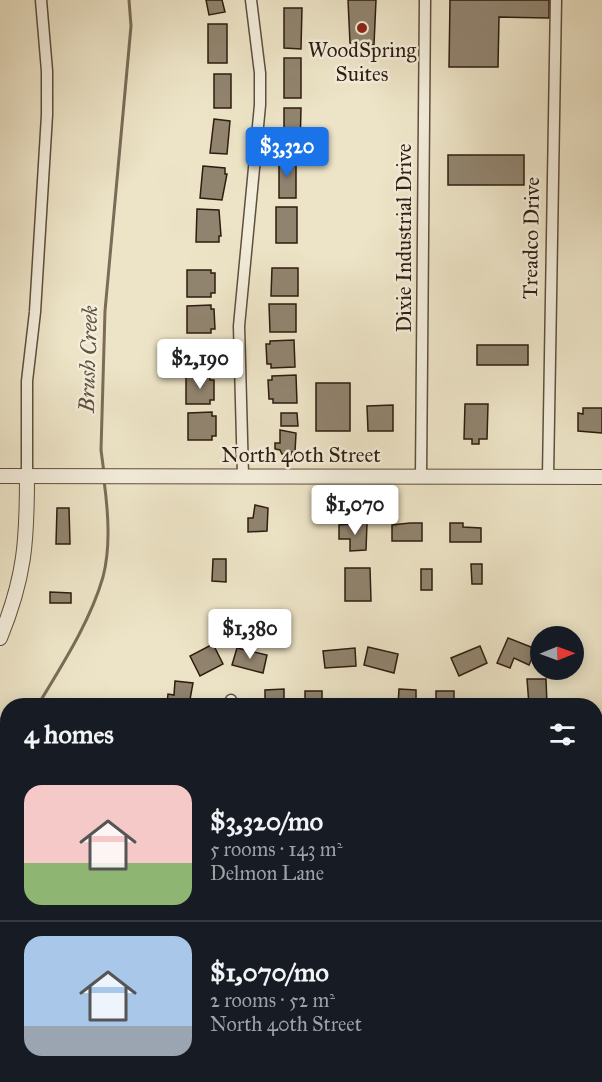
<!DOCTYPE html>
<meta charset="utf-8">
<style>
body{margin:0;font-family:"IM FELL Great Primer",serif;background:#242831;color:#f1f3f6;height:100vh;display:flex;flex-direction:column;font-size:22px;white-space:nowrap}
*{box-sizing:border-box;margin:0}
p{font-size:20px;color:#9ea1a6}
.icon{flex:none;width:33px;height:33px;fill:none;stroke:currentColor;stroke-width:2;stroke-linecap:round;stroke-linejoin:round}
.map{position:relative;flex:1;overflow:hidden}
.panel{position:absolute;left:0px;top:698px;width:603px;height:386px;display:flex;flex-direction:column;background:#171b24;border-radius:24px 24px 0 0;box-shadow:0 3px 15px #0003}
.panel>*{flex:none}
.needle{width:39px;rotate:89deg}
.fabs{position:absolute;left:530px;top:626px;display:grid;gap:12px}
.fabs a{display:grid;place-items:center;width:54px;height:54px;border-radius:50%;background:#171b24;box-shadow:0 3px 15px #0003;font-size:30px}
.price{position:absolute;translate:-50% -51px;padding:0 14px;border-radius:6px;background:#fff;color:#222;font-size:20px;line-height:39px;filter:drop-shadow(0 2px 3px #0008)}
.price::after{content:'';position:absolute;left:50%;top:36px;width:18px;height:14px;margin-left:-9px;background:inherit;clip-path:polygon(0 0,100% 0,50% 100%)}
.price.active{background:#1a73e8;color:#fff}
ul{padding:0;list-style:none}
li{display:flex;align-items:center;gap:18px;height:150px;padding:0 24px}
li+li{border-top:2px solid #363941}
li span{display:grid;place-items:center;flex:none;width:168px;height:120px;border-radius:18px;color:#555}
li>.icon{margin-inline-start:auto}
span .icon{width:72px;height:72px;fill:#fffc;stroke-width:1}
li b{font-size:26px}
h2{display:flex;justify-content:space-between;align-items:center;height:72px;padding:0 24px;font-size:26px}
.map>svg:first-child{display:block}
</style>
<div class="map">
<svg width="602" height="1082" viewBox="0 0 602 1082">
<rect width="100%" height="100%" fill="#ede4c7"/>
<filter id="stains"><feTurbulence type="fractalNoise" baseFrequency=".00333" numOctaves="4"/><feColorMatrix values="0 0 0 0 .2 0 0 0 0 .09 0 0 0 0 .02 0 0 0 .5 -.17"/></filter>
<radialGradient id="worn" r=".72"><stop offset=".6" stop-color="#630" stop-opacity="0"/><stop offset="1" stop-color="#630" stop-opacity=".3"/></radialGradient>
<g fill="none" stroke-linecap="round" stroke-linejoin="round">
<g stroke="#7a6c58" stroke-width="3">
<path d="M 104,473 L 101,450 L 105,311 L 131,26 L 129,0"/>
<path d="M 38,705 C 62,665 90,622 103,577 C 111,546 108,511 104,480"/>
<path d="M 0,719 L 8,717"/>
<path d="M 85,1076 L 87,1082"/>
</g>
</g>
<g fill="#91846f" stroke="#2e1d0f" stroke-width="1.5">
<path d="M 206,0 L 222,0 L 225,12 L 209,15 Z"/>
<path d="M 348,0 L 376,0 L 374,45 L 350,43 Z"/>
<path d="M 450,0 L 549,0 L 549,18 L 499,17 L 498,67 L 449,67 Z"/>
<path d="M 284,8 L 302,8 L 301,49 L 284,48 Z"/>
<rect x="208" y="24" width="19" height="39"/>
<rect x="284" y="58" width="17" height="40"/>
<rect x="214" y="74" width="17" height="34"/>
<path d="M 284,108 L 301,108 L 300,149 L 284,149 Z"/>
<path d="M 214,119 L 230,121 L 227,154 L 210,153 Z"/>
<rect x="448" y="155" width="76" height="30"/>
<path d="M 279,157 L 296,158 L 296,198 L 279,198 Z"/>
<path d="M 203,166 L 225,168 L 225,174 L 227,174 L 222,200 L 200,198 Z"/>
<rect x="276" y="207" width="21" height="36"/>
<path d="M 197,209 L 219,210 L 221,236 L 219,236 L 219,242 L 196,242 Z"/>
<path d="M 272,268 L 298,268 L 298,296 L 271,296 Z"/>
<path d="M 187,270 L 211,270 L 211,273 L 215,273 L 215,293 L 211,293 L 211,297 L 187,297 Z"/>
<path d="M 269,304 L 296,304 L 296,332 L 270,332 Z"/>
<path d="M 211,305 L 211,309 L 214,309 L 215,329 L 211,329 L 211,333 L 187,333 L 187,306 Z"/>
<path d="M 294,340 L 295,367 L 271,368 L 271,364 L 267,364 L 266,344 L 270,344 L 270,341 Z"/>
<path d="M 185,341 L 209,341 L 209,345 L 213,345 L 214,364 L 210,364 L 210,368 L 186,369 Z"/>
<rect x="477" y="345" width="51" height="20"/>
<path d="M 296,375 L 297,403 L 273,403 L 273,399 L 269,399 L 268,380 L 272,380 L 272,376 Z"/>
<path d="M 210,376 L 210,380 L 214,380 L 214,400 L 210,400 L 210,404 L 186,404 L 186,377 Z"/>
<rect x="316" y="383" width="34" height="48"/>
<path d="M 465,404 L 488,404 L 487,439 L 479,439 L 479,444 L 472,444 L 472,439 L 464,439 Z"/>
<path d="M 393,405 L 393,431 L 368,431 L 367,406 Z"/>
<path d="M 583,408 L 602,408 L 602,433 L 578,431 L 578,413 L 583,414 Z"/>
<path d="M 212,412 L 212,416 L 216,416 L 216,436 L 212,436 L 212,440 L 188,440 L 188,413 Z"/>
<path d="M 281,413 L 297,413 L 298,426 L 281,426 Z"/>
<path d="M 280,430 L 296,433 L 295,452 L 291,452 L 291,455 L 282,454 L 280,450 L 275,449 L 275,443 L 280,443 Z"/>
<path d="M 255,505 L 268,508 L 267,531 L 248,532 L 248,518 L 253,518 Z"/>
<path d="M 57,508 L 69,508 L 70,544 L 56,544 Z"/>
<path d="M 367,523 L 366,550 L 350,551 L 350,539 L 339,539 L 339,525 Z"/>
<path d="M 410,523 L 422,523 L 422,541 L 392,541 L 392,525 Z"/>
<path d="M 450,523 L 463,523 L 463,527 L 481,528 L 481,542 L 450,542 Z"/>
<path d="M 213,559 L 226,559 L 226,582 L 212,581 Z"/>
<path d="M 471,564 L 482,564 L 482,584 L 472,584 Z"/>
<path d="M 345,568 L 370,568 L 371,601 L 345,601 Z"/>
<rect x="421" y="569" width="11" height="21"/>
<path d="M 50,592 L 71,593 L 71,603 L 50,603 Z"/>
<path d="M 508,638 L 536,649 L 529,665 L 514,658 L 510,668 L 497,663 Z"/>
<path d="M 213,644 L 223,664 L 200,676 L 190,656 Z"/>
<path d="M 480,646 L 487,663 L 459,676 L 451,658 Z"/>
<path d="M 368,647 L 398,654 L 394,673 L 364,665 Z"/>
<path d="M 237,648 L 267,655 L 263,673 L 232,665 Z"/>
<path d="M 355,648 L 356,666 L 325,668 L 323,651 Z"/>
<path d="M 527,679 L 546,679 L 547,705 L 529,705 Z"/>
<path d="M 175,681 L 193,683 L 189,705 L 167,703 L 168,694 L 174,695 Z"/>
<path d="M 284,689 L 284,705 L 265,705 L 265,690 Z"/>
<path d="M 399,689 L 416,690 L 416,705 L 398,705 Z"/>
<path d="M 305,691 L 322,691 L 322,705 L 299,705 L 299,699 L 305,699 Z"/>
<rect x="436" y="691" width="18" height="14"/>
<path d="M 596,843 L 602,843 L 602,866 L 598,866 Z"/>
<path d="M 596,920 L 602,923 L 602,938 L 596,938 Z"/>
<rect x="596" y="1012" width="6" height="16"/>
</g>
<g fill="none" stroke-linecap="round" stroke-linejoin="round">
<g stroke="#5e4f3d" stroke-width="13">
<g id="minor">
<path d="M 27,476 L 27,381 L 35,312 L 47,115 L 47,71 L 41,0"/>
<path d="M 243,476 L 239,326 L 260,105 L 260,73 L 251,0"/>
<path d="M 421,477 L 425,0"/>
<path d="M 548,477 L 556,0"/>
<path d="M 231,705 L 231,700"/>
<path d="M 596,893 L 602,893"/>
<path d="M 596,1056 L 602,1057"/>
<path d="M 190,1082 L 194,1076"/>
<path d="M 556,1082 L 556,1076"/>
</g>
</g>
<g stroke="#5e4f3d" stroke-width="16">
<g id="tertiary">
<path d="M 0,476 L 602,477"/>
<path d="M 0,638 C 25,577 27,541 27,476"/>
</g>
</g>
<use href="#minor" stroke="#f3eddb" stroke-width="10"/>
<use href="#tertiary" stroke="#f3eddb" stroke-width="14"/>
</g>
<circle fill="#8f2418" stroke="#f3eddb" stroke-width="2" cx="362" cy="28" r="6"/>
<g text-anchor="middle" dominant-baseline="central" stroke-width="5" stroke-linejoin="round" paint-order="stroke">
<g font-size="21" fill="#2e1d0f" stroke="#f3eddb">
<text x="362" y="50">WoodSpring<tspan x="362" dy="24">Suites</tspan></text>
</g>
<g font-size="21" fill="#2e1d0f" stroke="#f3eddb">
<text transform="translate(404 238) rotate(-90)">Dixie Industrial Drive</text>
<text transform="translate(531 238) rotate(-89)">Treadco Drive</text>
<text x="301" y="455">North 40th Street</text>
</g>
<g font-size="22" font-style="italic" fill="#60513f" stroke="#f3eddb">
<text transform="translate(88 359) rotate(-88)">Brush Creek</text>
</g>
</g>
<rect width="100%" height="100%" filter="url(#stains)"/>
<rect width="100%" height="100%" fill="url(#worn)"/>
</svg>
<div class="fabs">
<a><svg class="needle" viewBox="-14 -14 28 28"><path d="M0-13l5 13h-10z" fill="#e53935"/><path d="M0 13l5-13h-10z" fill="#9ea1a6"/></svg></a>
</div>
<b class="price active" style="left:287px;top:178px">$3,320</b>
<b class="price" style="left:200px;top:390px">$2,190</b>
<b class="price" style="left:355px;top:536px">$1,070</b>
<b class="price" style="left:250px;top:660px">$1,380</b>
<section class="panel">
<h2>4 homes<svg class="icon" aria-label="filters" viewBox="0 0 24 24"><path d="M4 7h16M4 17h16"/><circle cx="9" cy="7" r="2"/><circle cx="15" cy="17" r="2"/></svg></h2>
<ul>
<li><span style="background:linear-gradient(#f6c9c9 65%,#8fb573 0)"><svg class="icon" aria-label="home" viewBox="0 0 24 24"><path d="M3 11l9-7 9 7M6 9v11h12V9"/></svg></span><div><b>$3,320/mo</b><p>5 rooms · 143 m²</p><p>Delmon Lane</p></div></li>
<li><span style="background:linear-gradient(#a9c7e8 75%,#9aa5b1 0)"><svg class="icon" aria-label="home" viewBox="0 0 24 24"><path d="M3 11l9-7 9 7M6 9v11h12V9"/></svg></span><div><b>$1,070/mo</b><p>2 rooms · 52 m²</p><p>North 40th Street</p></div></li>
</ul>
</section>
</div>
